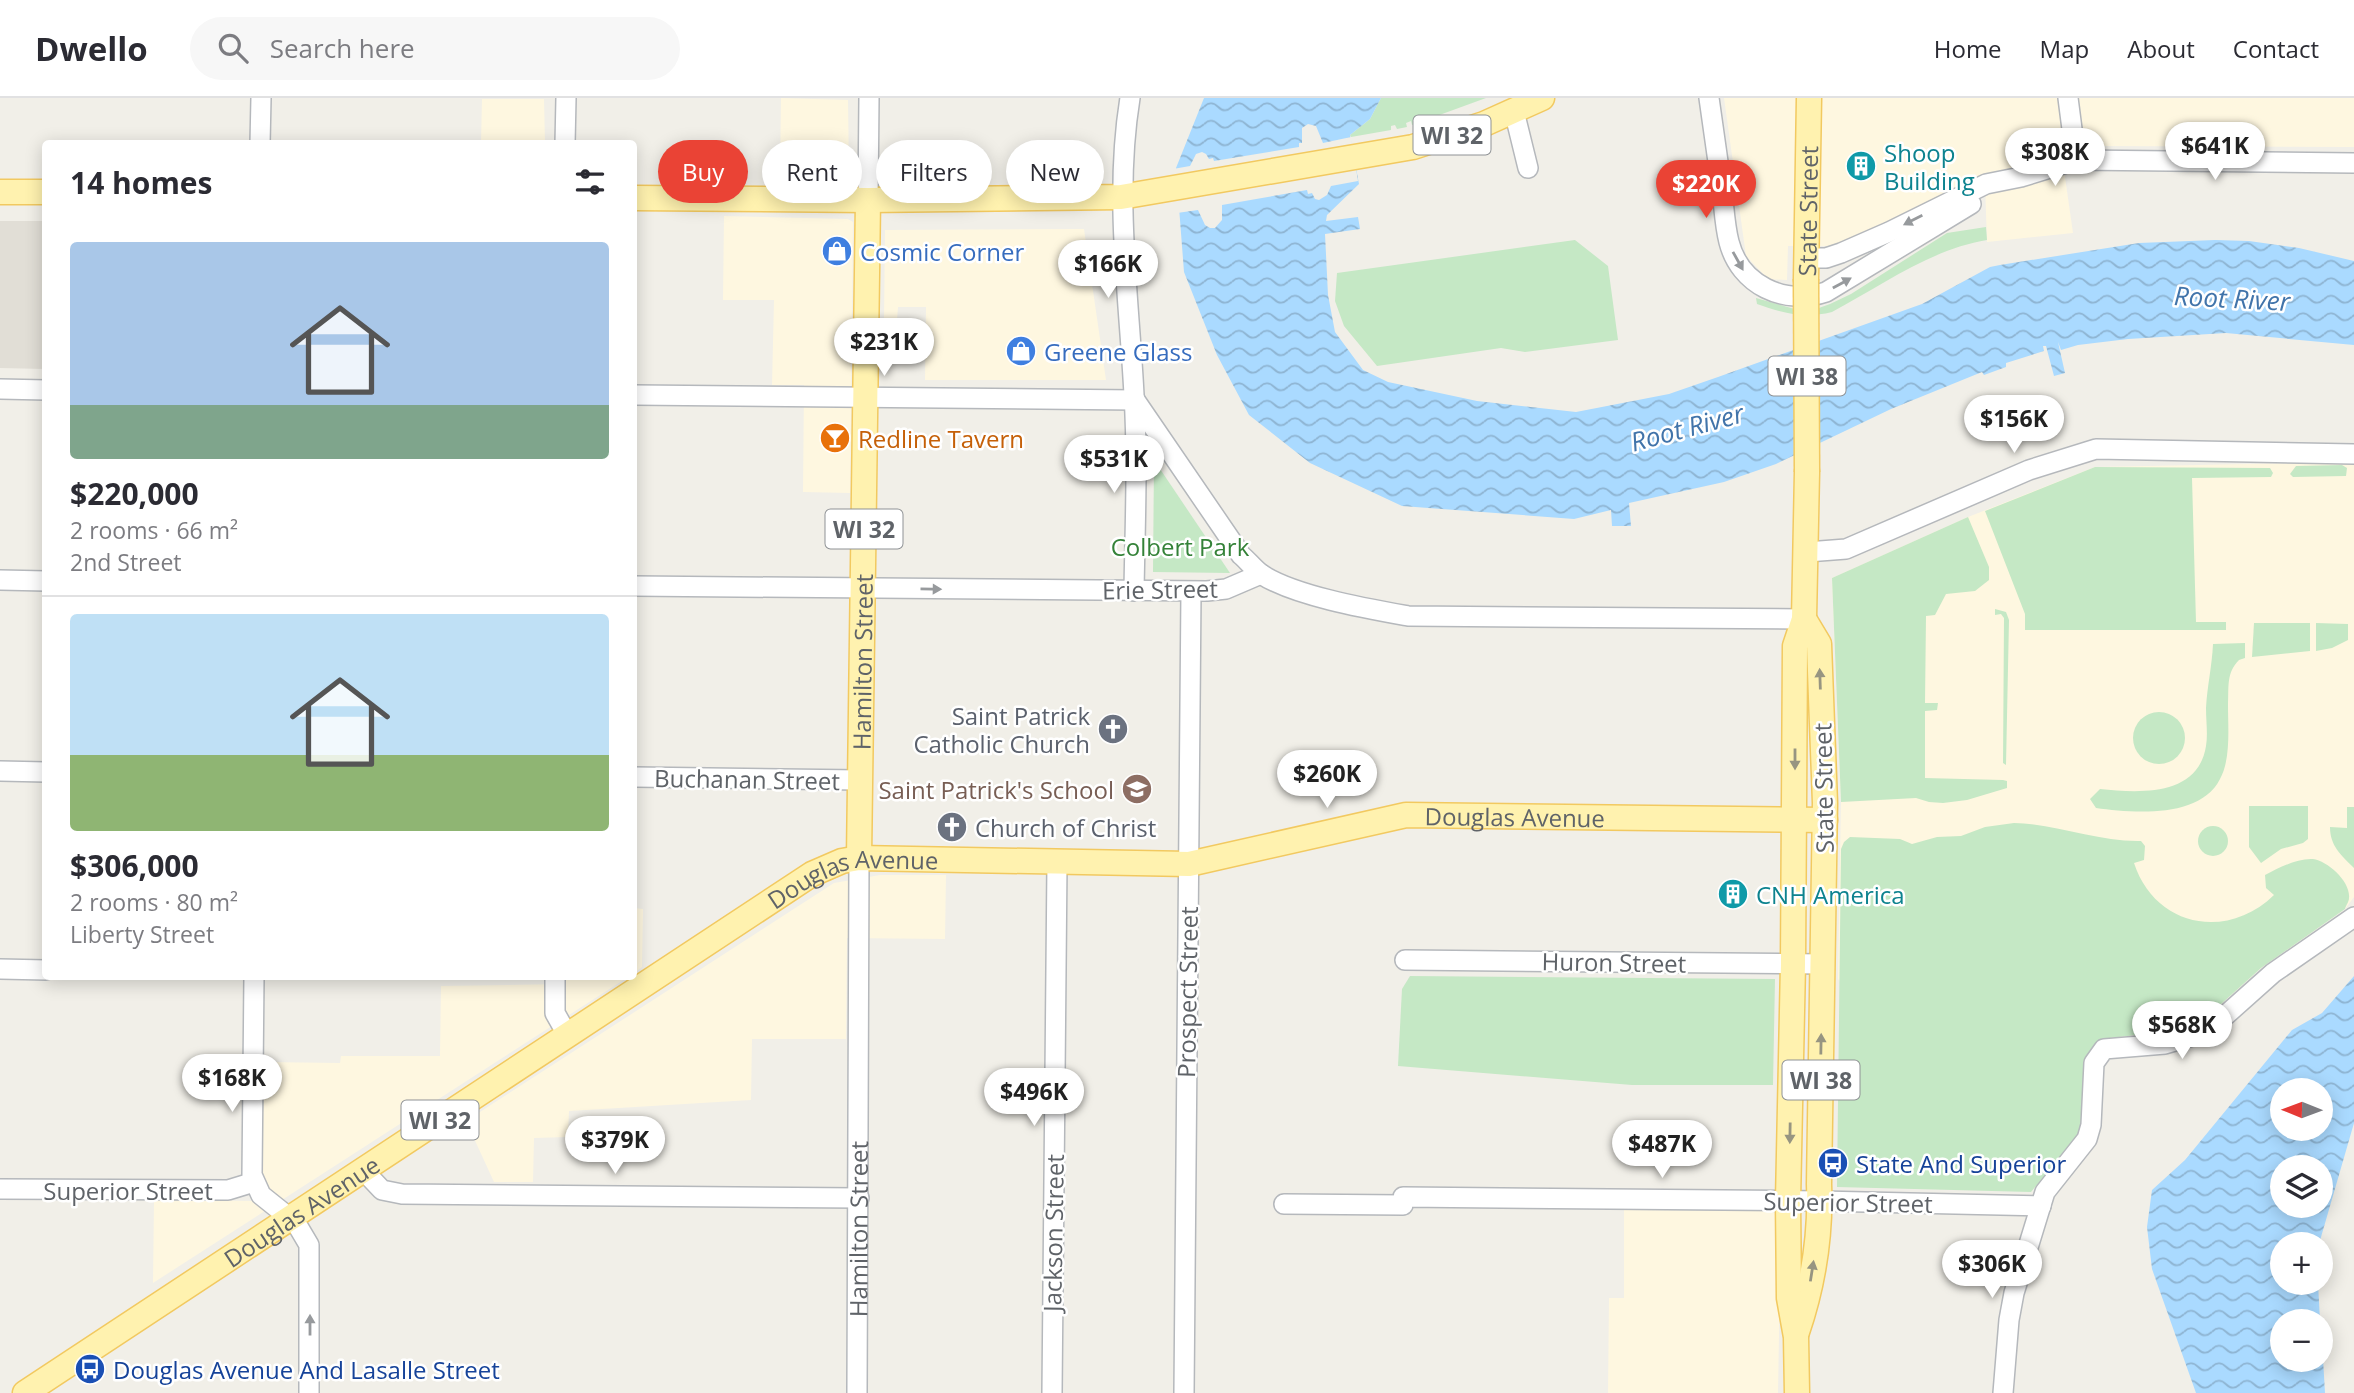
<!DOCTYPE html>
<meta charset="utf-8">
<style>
body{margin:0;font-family:"Open Sans",sans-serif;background:#f7f7f7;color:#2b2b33;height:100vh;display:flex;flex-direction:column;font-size:26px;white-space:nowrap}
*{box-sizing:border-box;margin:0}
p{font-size:23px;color:#7c7c81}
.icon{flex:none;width:38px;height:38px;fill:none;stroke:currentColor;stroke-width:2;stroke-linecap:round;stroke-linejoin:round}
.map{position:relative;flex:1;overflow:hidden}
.sheet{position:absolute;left:42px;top:42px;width:595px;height:840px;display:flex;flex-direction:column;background:#fff;border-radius:7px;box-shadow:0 4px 18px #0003}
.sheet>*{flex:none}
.top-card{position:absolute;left:658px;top:42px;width:665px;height:63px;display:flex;gap:14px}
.needle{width:46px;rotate:271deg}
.fabs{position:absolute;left:2270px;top:980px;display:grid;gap:14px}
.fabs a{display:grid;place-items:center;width:63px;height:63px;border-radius:50%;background:#fff;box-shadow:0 4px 18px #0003;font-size:35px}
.price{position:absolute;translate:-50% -60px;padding:0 16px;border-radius:24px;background:#fff;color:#222;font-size:23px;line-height:46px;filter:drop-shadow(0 2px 4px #0008)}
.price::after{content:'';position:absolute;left:50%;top:42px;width:21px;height:16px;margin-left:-10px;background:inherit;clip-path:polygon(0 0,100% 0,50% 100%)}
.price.current{background:#ea4335;color:#fff}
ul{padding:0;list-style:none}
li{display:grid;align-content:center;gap:14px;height:371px;padding:0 28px}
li+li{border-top:2px solid #e1e1e2}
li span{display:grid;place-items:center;height:217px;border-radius:7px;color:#555}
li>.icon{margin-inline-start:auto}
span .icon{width:126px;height:126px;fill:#fffc;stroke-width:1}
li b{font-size:30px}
h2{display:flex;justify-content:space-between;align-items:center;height:84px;padding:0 28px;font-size:30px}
.chip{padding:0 24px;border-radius:32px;background:#fff;box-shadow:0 4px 18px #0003;font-size:24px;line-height:63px}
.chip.current{background:#ea4335;color:#fff}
header{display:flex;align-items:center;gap:42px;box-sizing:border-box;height:98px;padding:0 35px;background:#fff;border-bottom:2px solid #e1e1e2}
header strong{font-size:33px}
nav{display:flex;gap:38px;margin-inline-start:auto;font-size:24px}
.search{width:490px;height:63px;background:#f7f7f7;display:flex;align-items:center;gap:18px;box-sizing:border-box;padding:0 24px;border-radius:38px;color:#7c7c81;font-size:26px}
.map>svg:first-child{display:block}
</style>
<header>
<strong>Dwello</strong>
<div class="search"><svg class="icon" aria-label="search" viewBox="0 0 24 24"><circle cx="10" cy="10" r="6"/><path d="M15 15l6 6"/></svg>Search here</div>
<nav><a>Home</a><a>Map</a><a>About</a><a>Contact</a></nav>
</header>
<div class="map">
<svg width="2354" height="1295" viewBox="0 0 2354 1295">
<defs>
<pattern id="water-waves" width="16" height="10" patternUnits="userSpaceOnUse" patternTransform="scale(1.75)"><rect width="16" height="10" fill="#aadaff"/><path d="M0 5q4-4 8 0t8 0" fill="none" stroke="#8eb4d2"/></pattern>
</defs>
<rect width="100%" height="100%" fill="#f1efe8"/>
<g fill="#fef7e0">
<path d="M 781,0 L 848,2 L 849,78 L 800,78 L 780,75 Z"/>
<path d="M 1724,0 L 2354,0 L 2354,49 L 2093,48 L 2061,51 L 2073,135 L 1987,144 L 1985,86 L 1841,148 L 1788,148 L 1787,182 L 1768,181 L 1746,158 Z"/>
<path d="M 482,1 L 544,1 L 545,45 L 481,45 Z"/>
<path d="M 724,118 L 848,121 L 853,124 L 850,395 L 803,394 L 804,287 L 772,287 L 774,202 L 723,202 Z"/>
<path d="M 1084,131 L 1106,282 L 925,282 L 926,209 L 898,209 L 897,222 L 884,222 L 885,132 Z"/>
<path d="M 2354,364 L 2354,799 L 2345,811 L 2261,870 L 2210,916 L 2172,933 L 2101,941 L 2092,948 L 2031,1094 L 1838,881 L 1841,704 L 1832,480 L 1968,419 L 2095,369 Z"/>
<path d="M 880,777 L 946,777 L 945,841 L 847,840 L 846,941 L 752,941 L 751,1002 L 569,1013 L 568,1039 L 534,1040 L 533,1084 L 494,1084 L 466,1023 L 834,785 Z"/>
<path d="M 634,810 L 643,811 L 642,869 L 634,875 Z"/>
<path d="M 565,879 L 628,879 L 153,1185 L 154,1102 L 259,1103 L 263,964 L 340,965 L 341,958 L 440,958 L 441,888 L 564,886 Z"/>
<path d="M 1624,1112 L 1760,1113 L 1772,1114 L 1779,1117 L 1781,1121 L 1778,1295 L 1608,1295 L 1609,1200 L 1624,1200 Z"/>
</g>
<path fill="#e1ded6" d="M 0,123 L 45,123 L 45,271 L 0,270 Z"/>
<g fill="#c5e8c5">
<path d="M 1381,0 L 1486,0 L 1412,27 L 1411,23 L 1406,25 L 1407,29 L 1397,31 L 1395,27 L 1391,28 L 1391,32 L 1351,39 L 1350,37 L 1370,21 Z"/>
<path d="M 1986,129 L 1987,142 C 1931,151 1881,188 1832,214 C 1804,221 1783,215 1757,206 L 1756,200 L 1798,212 L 1816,211 L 1830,206 L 1851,196 L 1947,135 Z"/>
<path d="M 1575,142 L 1608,168 L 1618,242 L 1525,254 L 1501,250 L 1377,268 L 1344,228 L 1335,203 L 1337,175 Z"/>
<path d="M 1154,362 L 1230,475 L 1153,474 Z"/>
<path d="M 2342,367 L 2347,370 L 2346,378 L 2293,379 L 2290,376 L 2296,368 Z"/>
<path d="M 2095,369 L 2270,370 L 2273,375 L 2271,379 L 2192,380 L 2196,524 L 2226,524 L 2226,532 L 2025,532 L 2025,516 L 1985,413 Z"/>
<path d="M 1968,419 L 1989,469 L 1989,482 L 1975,493 L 1946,496 L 1935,517 L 1926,518 L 1925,605 L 1938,605 L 1937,612 L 1925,613 L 1925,680 L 2003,682 L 2007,683 L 2007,690 L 1967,702 L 1943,705 L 1929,704 L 1916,700 L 1841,704 L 1832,480 Z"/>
<path d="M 1995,511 L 2006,514 L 2009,522 L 2006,667 L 2003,665 L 2004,520 L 2001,516 L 1995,517 Z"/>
<path d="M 2254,525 L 2310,525 L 2310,553 L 2252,559 Z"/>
<path d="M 2316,525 L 2348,526 L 2348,542 L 2332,550 L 2316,553 Z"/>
<path d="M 2245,545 L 2245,560 L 2239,562 C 2226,575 2229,589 2228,607 C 2228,630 2231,661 2220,681 C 2200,721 2133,715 2096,710 L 2090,701 L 2100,691 C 2139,695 2198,699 2206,648 C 2208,636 2206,623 2206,610 C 2207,589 2212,568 2213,546 Z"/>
<circle cx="2159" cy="640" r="26"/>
<path d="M 2249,708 L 2308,708 L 2308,741 L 2303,745 L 2281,751 L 2261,765 L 2249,749 Z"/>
<path d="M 2347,709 L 2354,709 L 2354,770 C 2341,757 2330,748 2330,729 L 2347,730 Z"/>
<path d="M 2014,725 C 2057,726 2098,744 2141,743 L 2145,748 L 2144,762 L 2134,765 C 2155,829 2227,843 2274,797 L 2266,790 L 2265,777 C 2279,770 2297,760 2313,761 C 2328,763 2351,784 2349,800 C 2349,804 2346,807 2345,811 L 2261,870 L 2210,916 L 2172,933 L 2101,941 C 2070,966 2092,1005 2081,1035 C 2075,1051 2043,1079 2031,1094 L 1837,1089 L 1841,751 L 1844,744 L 1850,739 L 1900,741 L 1912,746 L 1937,739 L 1961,738 L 1985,729 Z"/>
<circle cx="2213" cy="743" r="15"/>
<path d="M 1410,878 L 1775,881 L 1773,987 L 1632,987 L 1398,968 L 1402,891 Z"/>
</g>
<g fill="url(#water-waves)" fill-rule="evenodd">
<path d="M 1204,0 L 1381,0 L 1370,21 L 1350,37 L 1359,86 L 1327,117 L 1326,123 L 1358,119 L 1360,131 L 1325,136 L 1328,197 L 1335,234 L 1363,272 L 1388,284 L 1477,303 L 1576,314 L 1669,296 L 1718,279 L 1922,206 L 1990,169 L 2000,167 L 2139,145 L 2215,142 L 2249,143 L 2299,150 L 2354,163 L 2354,247 L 2226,235 L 2128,241 L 2078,247 L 2061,252 L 2058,244 L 2065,275 L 2054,278 L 2046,248 L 2043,248 L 2044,253 L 2006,265 L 2006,269 L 1984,277 L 1982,274 L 1891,311 L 1776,366 L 1724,384 L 1629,405 L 1631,428 L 1612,428 L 1611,412 L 1574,421 L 1402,408 L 1310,365 L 1249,317 L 1217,257 L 1184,174 L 1176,70 Z"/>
<path d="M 2354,878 L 2354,1025 L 2319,1146 L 2282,1146 L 2282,1185 L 2318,1185 L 2320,1223 L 2282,1223 L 2282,1262 L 2320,1262 L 2321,1226 L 2325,1295 L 2196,1295 L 2152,1171 L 2147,1129 L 2152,1092 L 2185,1062 L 2292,932 L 2322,915 ZM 2282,992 L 2320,992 L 2320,1031 L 2282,1031 ZM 2282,1069 L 2320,1069 L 2320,1108 L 2282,1108 Z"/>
</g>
<path fill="#f1efe8" d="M 1308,26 L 1316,28 L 1323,45 L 1351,39 L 1358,83 L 1331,88 L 1327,97 L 1319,102 L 1315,101 L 1312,95 L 1308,96 L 1307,92 L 1222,107 L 1222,122 L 1215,130 L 1210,130 L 1205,127 L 1198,112 L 1177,115 L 1173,71 L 1190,68 L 1196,56 L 1202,54 L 1206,56 L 1209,61 L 1213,60 L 1214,63 L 1299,49 L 1299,45 L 1302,45 L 1302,30 Z"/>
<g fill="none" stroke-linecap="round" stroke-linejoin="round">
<g stroke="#b5b8bc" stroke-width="22">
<g id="minor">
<path d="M 1130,0 C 1114,98 1129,198 1134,297 C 1138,362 1135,428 1134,493"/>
<path d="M 1709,0 C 1713,28 1717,57 1721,85 C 1724,104 1724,125 1729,144 C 1740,187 1784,208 1826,194 L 1971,106"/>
<path d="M 2068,0 L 2076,62"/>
<path d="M 1514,13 L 1528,70"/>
<path d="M 260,46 L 261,0"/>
<path d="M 565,46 L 566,0"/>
<path d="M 868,102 L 869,0"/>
<path d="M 1807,160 L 1826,160 L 1841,155 L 1889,134 L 1986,86 L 2021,79 L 2076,62 L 2354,65"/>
<path d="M 0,291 L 46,292"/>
<path d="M 634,297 L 1135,302"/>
<path d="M 1135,302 L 1241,457 C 1248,463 1254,471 1261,476 C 1294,498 1369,511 1408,518 L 1804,521"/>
<path d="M 1807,454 L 1846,451 L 2029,372 L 2096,351 L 2354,356"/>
<path d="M 0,482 L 46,483"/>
<path d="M 634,488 L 1207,493 L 1226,491 L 1261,476"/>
<path d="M 0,673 L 46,674"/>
<path d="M 634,679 L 860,682"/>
<path d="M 1405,862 L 1823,866"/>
<path d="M 0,871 L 46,872"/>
<path d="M 254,878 L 252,1077 L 261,1097 L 296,1125 L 309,1147 L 309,1295"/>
<path d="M 555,878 L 555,915 L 568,938"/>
<path d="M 363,1072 L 382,1092 L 402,1096 L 859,1100"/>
<path d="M 0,1091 L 228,1092 L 254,1084"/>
<path d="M 1284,1106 L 1403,1107 L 1403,1099 L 1820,1103 L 2041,1108"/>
<path id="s1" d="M 857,1295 L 859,760"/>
<path d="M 1052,1295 L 1057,765"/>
<path d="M 1184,1295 L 1191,494"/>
<path d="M 2003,1295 L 2009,1222 L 2014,1195 L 2045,1094 L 2087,1041 L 2091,1027 L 2094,965 L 2104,951 L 2165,946 L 2199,936 L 2218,924 L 2273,875 L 2354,819"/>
</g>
</g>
<g stroke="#f2c960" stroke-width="27">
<g id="major">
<path d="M 0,94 L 46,94"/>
<path d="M 634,100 L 868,102 L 1121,99 L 1413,49 L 1484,26 L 1542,0"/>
<path id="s2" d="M 1806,181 L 1809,0"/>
<path id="s3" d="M 859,760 L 868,102"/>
<path d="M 1797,1234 C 1813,1187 1821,1136 1819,1086 L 1825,705 L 1819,546 L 1804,521"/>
<path id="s4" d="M 25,1295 L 812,776 L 842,763 L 859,760 L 1189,766 L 1406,717 L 1825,722"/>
<path d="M 1797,1295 L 1796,1239 L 1789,1200 L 1788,1103 L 1793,866 L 1795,548 L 1804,521 L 1807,374"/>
</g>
</g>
<use href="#minor" stroke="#fff" stroke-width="19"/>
<use href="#major" stroke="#fff2af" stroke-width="24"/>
<g stroke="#f2c960" stroke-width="27" stroke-linecap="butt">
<path id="major-bridge" d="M 1806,181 L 1807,374"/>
</g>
<use href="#major-bridge" stroke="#fff2af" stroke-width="24"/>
</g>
<defs><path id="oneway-solid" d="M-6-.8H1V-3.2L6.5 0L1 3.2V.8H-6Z" transform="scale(1.75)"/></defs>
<g fill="#979a9d">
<use href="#oneway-solid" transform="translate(1913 122) rotate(153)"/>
<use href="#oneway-solid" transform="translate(1738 163) rotate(61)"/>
<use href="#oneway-solid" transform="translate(1842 185) rotate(-29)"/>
<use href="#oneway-solid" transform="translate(931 491) rotate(1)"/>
<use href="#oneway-solid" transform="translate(310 1227) rotate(-90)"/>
</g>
<g fill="#979581">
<use href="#oneway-solid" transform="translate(1820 581) rotate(-92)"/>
<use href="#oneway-solid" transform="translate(1795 661) rotate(90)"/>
<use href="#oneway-solid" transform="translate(1821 946) rotate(-89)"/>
<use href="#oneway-solid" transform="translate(1790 1035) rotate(91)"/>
<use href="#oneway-solid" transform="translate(1812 1173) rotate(-81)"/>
</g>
<defs>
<g id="building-disc" transform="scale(1.575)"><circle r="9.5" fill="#0f9aa8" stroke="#fff"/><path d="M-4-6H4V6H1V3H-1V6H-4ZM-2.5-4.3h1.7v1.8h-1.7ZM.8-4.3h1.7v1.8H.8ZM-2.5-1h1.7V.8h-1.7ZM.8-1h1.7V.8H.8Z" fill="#fff"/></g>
<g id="shop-disc" transform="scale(1.575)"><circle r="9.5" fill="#3f7fe0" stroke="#fff"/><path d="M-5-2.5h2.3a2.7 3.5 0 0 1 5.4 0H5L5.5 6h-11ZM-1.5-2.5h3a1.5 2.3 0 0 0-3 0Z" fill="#fff"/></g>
<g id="bar-disc" transform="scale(1.575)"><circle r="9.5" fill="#e8710a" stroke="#fff"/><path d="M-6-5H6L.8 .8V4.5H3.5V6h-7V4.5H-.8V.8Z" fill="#fff"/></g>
<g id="church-disc" transform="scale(1.575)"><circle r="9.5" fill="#6b7280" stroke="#fff"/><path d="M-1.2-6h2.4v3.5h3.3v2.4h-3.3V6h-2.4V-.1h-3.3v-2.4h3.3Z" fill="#fff"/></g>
<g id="school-disc" transform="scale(1.575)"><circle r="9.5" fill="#8d6e63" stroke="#fff"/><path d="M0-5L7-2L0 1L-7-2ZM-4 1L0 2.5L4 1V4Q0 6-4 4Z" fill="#fff"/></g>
<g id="bus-disc" transform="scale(1.575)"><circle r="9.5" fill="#1a4fb4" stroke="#fff"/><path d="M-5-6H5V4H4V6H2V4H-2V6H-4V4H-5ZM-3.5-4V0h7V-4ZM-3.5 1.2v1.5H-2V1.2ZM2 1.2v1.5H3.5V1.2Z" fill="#fff"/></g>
</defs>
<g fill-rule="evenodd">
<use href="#building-disc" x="1861" y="68"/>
<use href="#shop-disc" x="837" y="153"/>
<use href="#shop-disc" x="1021" y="253"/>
<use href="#bar-disc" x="835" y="340"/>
<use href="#church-disc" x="1113" y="631"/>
<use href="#school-disc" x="1137" y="691"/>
<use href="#church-disc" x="952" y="729"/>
<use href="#building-disc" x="1733" y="796"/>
<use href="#bus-disc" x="1833" y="1065"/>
<use href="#bus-disc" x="90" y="1271"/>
</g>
<g text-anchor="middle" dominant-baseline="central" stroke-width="5" stroke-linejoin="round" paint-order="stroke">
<g fill="#fff" stroke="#8f9295" stroke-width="2">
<rect x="1413.5" y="17.5" width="77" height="39" rx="5"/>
<rect x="1768.5" y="258.5" width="77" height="39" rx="5"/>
<rect x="825.5" y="411.5" width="77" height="39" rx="5"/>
<rect x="1782.5" y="962.5" width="77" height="39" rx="5"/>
<rect x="401.5" y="1002.5" width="77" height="39" rx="5"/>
</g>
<g font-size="23" font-weight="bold" fill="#5f6368">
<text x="1452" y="37">WI 32</text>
<text x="1807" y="278">WI 38</text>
<text x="864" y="431">WI 32</text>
<text x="1821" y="982">WI 38</text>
<text x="440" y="1022">WI 32</text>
</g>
<g font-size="24" fill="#0d838f" stroke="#fff" text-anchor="start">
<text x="1884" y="54">Shoop<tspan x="1884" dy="28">Building</tspan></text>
<text x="1756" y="796">CNH America</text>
</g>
<g font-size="24" fill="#5f6368" stroke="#fff">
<text stroke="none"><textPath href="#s2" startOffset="68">State Street</textPath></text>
<text transform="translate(1160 491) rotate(-1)">Erie Street</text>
<text stroke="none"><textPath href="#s3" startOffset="196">Hamilton Street</textPath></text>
<text transform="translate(747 681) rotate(1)">Buchanan Street</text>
<text transform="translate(1823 690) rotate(-91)">State Street</text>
<text stroke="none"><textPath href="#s4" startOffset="1654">Douglas Avenue</textPath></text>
<text stroke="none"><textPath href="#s4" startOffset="982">Douglas Avenue</textPath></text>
<text transform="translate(1614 864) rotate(1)">Huron Street</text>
<text transform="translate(1187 894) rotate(-89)">Prospect Street</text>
<text x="128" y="1092">Superior Street</text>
<text transform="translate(1848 1104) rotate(1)">Superior Street</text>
<text stroke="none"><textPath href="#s4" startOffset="331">Douglas Avenue</textPath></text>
<text stroke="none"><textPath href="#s1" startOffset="164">Hamilton Street</textPath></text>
<text transform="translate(1053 1135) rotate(-89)">Jackson Street</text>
</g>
<g font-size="24" fill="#366cbe" stroke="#fff" text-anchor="start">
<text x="860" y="153">Cosmic Corner</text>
<text x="1044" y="253">Greene Glass</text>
</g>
<g font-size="24" fill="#c56008" stroke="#fff" text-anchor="start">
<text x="858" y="340">Redline Tavern</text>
</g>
<g font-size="24" fill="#348238" stroke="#fff">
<text x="1180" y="448">Colbert Park</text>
</g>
<g font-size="24" fill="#5b616d" stroke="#fff" text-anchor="end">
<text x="1090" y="617">Saint Patrick<tspan x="1090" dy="28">Catholic Church</tspan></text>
<text x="975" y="729" text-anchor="start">Church of Christ</text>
</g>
<g font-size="24" fill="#785e54" stroke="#fff" text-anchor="end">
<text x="1114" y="691">Saint Patrick's School</text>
</g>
<g font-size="24" fill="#164399" stroke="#fff" text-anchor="start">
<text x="1856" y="1065">State And Superior</text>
<text x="113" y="1271">Douglas Avenue And Lasalle Street</text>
</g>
<g font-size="26" font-style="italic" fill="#4174aa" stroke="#fff">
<text transform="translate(2232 200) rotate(3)">Root River</text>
<text transform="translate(1687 329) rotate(-15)">Root River</text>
</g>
</g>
</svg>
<div class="fabs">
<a><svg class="needle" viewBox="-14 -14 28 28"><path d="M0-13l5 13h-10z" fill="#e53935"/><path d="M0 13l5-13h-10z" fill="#7c7c81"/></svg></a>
<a><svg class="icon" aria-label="layers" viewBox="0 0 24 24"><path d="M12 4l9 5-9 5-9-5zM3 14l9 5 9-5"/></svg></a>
<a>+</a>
<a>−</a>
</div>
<b class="price" style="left:2215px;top:84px">$641K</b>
<b class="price" style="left:2055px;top:90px">$308K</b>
<b class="price current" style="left:1706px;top:122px">$220K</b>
<b class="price" style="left:1108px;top:202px">$166K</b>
<b class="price" style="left:884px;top:280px">$231K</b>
<b class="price" style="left:2014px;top:357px">$156K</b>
<b class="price" style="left:1114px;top:397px">$531K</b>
<b class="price" style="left:1327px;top:712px">$260K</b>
<b class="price" style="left:2182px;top:963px">$568K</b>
<b class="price" style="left:232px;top:1016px">$168K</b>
<b class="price" style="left:1034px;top:1030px">$496K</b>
<b class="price" style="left:615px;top:1078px">$379K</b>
<b class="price" style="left:1662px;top:1082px">$487K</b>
<b class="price" style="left:1992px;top:1202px">$306K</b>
<div class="top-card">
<a class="chip current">Buy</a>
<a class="chip">Rent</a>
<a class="chip">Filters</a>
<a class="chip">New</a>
</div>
<section class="sheet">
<h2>14 homes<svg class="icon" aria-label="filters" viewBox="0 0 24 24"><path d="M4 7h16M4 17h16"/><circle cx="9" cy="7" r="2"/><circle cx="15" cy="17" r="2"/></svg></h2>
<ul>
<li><span style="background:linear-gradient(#a9c7e8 75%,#7fa58c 0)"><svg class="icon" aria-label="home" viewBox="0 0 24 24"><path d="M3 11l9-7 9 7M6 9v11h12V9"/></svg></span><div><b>$220,000</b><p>2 rooms · 66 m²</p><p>2nd Street</p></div></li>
<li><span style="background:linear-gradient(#bfe0f5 65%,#8fb573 0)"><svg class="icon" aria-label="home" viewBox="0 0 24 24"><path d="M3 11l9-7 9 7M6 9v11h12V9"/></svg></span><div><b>$306,000</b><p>2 rooms · 80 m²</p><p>Liberty Street</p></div></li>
</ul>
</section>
</div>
